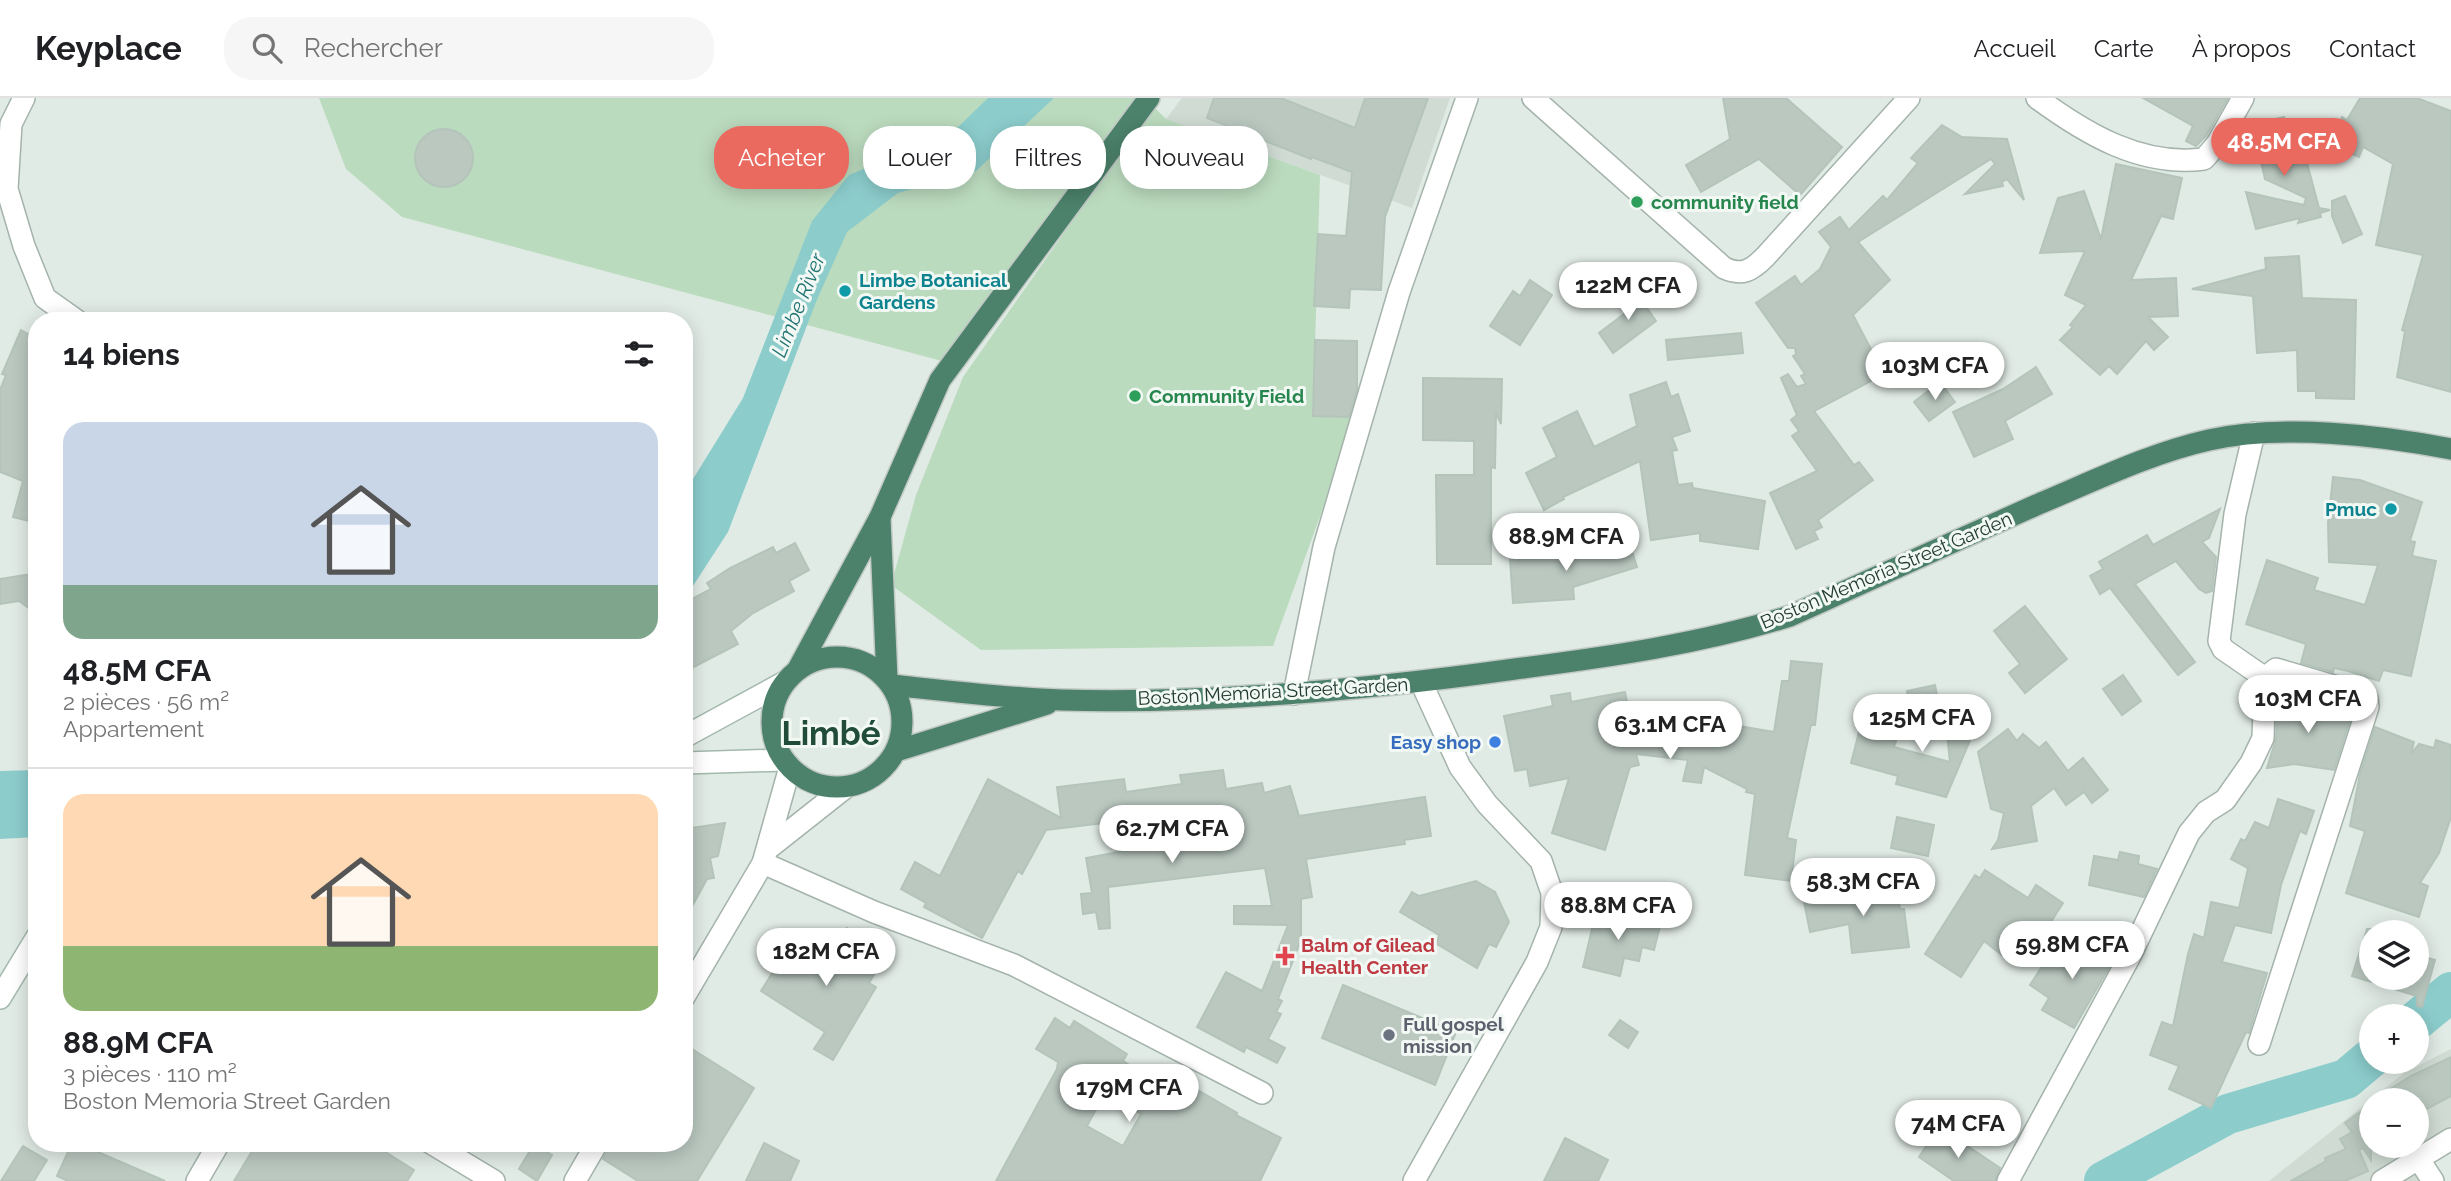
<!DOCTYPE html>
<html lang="fr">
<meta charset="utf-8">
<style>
body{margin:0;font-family:Raleway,sans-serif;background:#f6f6f6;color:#202124;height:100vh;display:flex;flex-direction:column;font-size:26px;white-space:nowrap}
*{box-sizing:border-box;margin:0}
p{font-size:23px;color:#757577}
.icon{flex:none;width:38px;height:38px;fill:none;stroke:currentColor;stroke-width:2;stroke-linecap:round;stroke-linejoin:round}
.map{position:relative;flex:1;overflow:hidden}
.panel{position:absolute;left:28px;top:214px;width:665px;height:840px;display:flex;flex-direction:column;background:#fff;border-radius:28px;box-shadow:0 4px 18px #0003}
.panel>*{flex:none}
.guide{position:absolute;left:714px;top:28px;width:665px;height:63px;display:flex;gap:14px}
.fabs{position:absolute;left:2359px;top:822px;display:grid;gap:14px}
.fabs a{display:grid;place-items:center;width:70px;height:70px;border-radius:50%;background:#fff;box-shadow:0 4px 18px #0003;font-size:35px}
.price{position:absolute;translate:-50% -60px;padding:0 16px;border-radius:24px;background:#fff;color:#222;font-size:23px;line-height:46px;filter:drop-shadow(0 2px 4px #0008)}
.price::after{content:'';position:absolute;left:50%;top:42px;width:21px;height:16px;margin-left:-10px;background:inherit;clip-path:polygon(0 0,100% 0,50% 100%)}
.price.current{background:#ea6a60;color:#fff}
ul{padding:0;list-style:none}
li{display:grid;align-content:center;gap:14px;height:371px;padding:0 35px}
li+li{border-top:2px solid #e0e0e0}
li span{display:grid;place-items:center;height:217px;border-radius:21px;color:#555}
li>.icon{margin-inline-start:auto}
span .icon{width:126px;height:126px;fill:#fffc;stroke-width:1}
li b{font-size:30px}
h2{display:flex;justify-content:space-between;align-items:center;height:84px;padding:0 35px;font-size:30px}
.pill{padding:0 24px;border-radius:28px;background:#fff;box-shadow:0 4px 18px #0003;font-size:24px;line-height:63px}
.pill.current{background:#ea6a60;color:#fff}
header{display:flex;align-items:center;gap:42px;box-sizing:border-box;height:98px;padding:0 35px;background:#fff;border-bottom:2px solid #e0e0e0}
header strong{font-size:33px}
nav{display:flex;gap:38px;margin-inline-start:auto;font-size:24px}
.search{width:490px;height:63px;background:#f6f6f6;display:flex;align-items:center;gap:18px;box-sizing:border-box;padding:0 24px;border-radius:28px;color:#757577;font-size:26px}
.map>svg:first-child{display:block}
</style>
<header>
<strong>Keyplace</strong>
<div class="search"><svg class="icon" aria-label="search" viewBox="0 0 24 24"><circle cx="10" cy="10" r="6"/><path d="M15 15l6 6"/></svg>Rechercher</div>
<nav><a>Accueil</a><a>Carte</a><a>À propos</a><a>Contact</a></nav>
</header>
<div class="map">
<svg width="2451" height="1083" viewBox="0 0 2451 1083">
<rect width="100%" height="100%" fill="#e1ebe5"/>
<g fill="#d0dbd4" fill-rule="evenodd">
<path d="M 1182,0 L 1450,0 L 1412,110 L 1166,21 Z"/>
<path d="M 2451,951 L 2451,1041 L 2418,1060 L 2433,1083 L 2269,1083 L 2404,975 ZM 2371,1003 L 2417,1003 L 2417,1048 L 2371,1048 Z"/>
</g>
<g fill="#bbdbbe">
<path d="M 319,0 L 1151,0 L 957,267 L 402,119 L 346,71 Z"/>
<path d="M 1153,8 L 1166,21 L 1320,77 L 1313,318 L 1356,319 L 1273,548 L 981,552 L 891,487 L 916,397 L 963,279 Z"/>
</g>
<g fill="#8ccdcc">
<path d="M 988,0 L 1054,0 L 976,73 L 898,95 L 847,134 L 816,204 L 728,434 L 691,491 L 684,495 L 684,405 L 693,381 L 743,300 L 812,123 L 849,77 L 954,33 Z"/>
<path d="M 37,672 L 37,739 L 0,741 L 0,673 Z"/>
</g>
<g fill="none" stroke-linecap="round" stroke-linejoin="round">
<g stroke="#8ccdcc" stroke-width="40">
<path d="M 2417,922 L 2451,894"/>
<path d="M 2104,1083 L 2228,1016 L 2346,981 L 2371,960"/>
</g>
</g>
<g fill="#bac8c0" stroke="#b4c4bb" stroke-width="2" fill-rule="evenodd">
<path d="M 1214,0 L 1281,0 L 1355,30 L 1365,0 L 1428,0 L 1385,119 L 1381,192 L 1350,191 L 1349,210 L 1314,208 L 1318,136 L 1346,138 L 1352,74 L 1312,59 L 1311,61 L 1207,20 Z"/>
<path d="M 1723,0 L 1786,0 L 1842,49 L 1800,97 L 1759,61 L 1701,94 L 1686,67 L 1730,41 Z"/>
<path d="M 2143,0 L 2228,0 L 2206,38 L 2196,48 L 2186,43 L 2193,28 Z"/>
<path d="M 2360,0 L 2417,0 L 2451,13 L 2451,294 L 2397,279 L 2405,233 L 2402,232 L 2423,157 L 2376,147 L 2393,66 L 2363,49 L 2359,59 L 2349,54 L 2347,58 L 2334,51 L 2335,38 L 2342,19 L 2347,22 Z"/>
<path d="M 2284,19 L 2287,34 L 2298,31 L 2319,110 L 2330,112 L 2320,115 L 2321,119 L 2298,125 L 2300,120 L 2256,131 L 2246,94 L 2304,107 L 2306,100 L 2265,81 L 2256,42 L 2266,40 L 2262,24 Z"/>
<path d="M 1942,27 L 1962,39 L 2007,41 L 2024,102 L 2007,81 L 2002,84 L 2003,88 L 1965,96 L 1995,66 L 1991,61 L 1858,144 L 1890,182 L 1853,217 L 1884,276 L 1814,313 L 1854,367 L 1859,364 L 1873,382 L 1818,422 L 1822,429 L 1814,433 L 1818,441 L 1796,451 L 1770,395 L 1817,373 L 1792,338 L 1799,333 L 1791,322 L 1797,317 L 1781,280 L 1788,276 L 1797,289 L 1806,286 L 1801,278 L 1805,276 L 1793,258 L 1796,257 L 1795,250 L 1788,250 L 1756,205 L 1795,178 L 1801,187 L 1820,171 L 1831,149 L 1819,134 L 1840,119 L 1849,132 L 1883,98 L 1887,102 L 1918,65 L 1911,60 Z"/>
<circle cx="444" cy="60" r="29"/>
<path d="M 2116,66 L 2182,80 L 2173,121 L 2161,118 L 2131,182 L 2176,180 L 2178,218 L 2148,219 L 2168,239 L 2154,252 L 2146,243 L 2117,276 L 2109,268 L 2100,277 L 2060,242 L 2073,229 L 2070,227 L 2086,207 L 2065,197 L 2085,153 L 2040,155 L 2058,100 L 2084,93 L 2101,141 Z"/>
<path d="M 2345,98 L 2362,136 L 2343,145 L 2332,118 L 2332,103 Z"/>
<path d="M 2299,158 L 2302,200 L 2356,202 L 2354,301 L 2316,300 L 2316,293 L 2298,293 L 2297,252 L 2257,255 L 2253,198 L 2192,191 L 2266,171 L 2265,160 Z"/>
<path d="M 1530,182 L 1552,197 L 1520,247 L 1490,228 L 1513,193 L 1520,198 Z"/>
<path d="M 1633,190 L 1656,223 L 1613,255 L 1599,235 L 1628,213 L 1619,203 Z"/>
<path d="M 21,232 L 37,241 L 37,425 L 13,419 L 23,383 L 0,374 L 0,292 L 6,277 L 2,276 Z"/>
<path d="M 1741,235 L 1743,255 L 1668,262 L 1666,242 Z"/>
<path d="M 1315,242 L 1357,243 L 1357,292 L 1349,319 L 1313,318 Z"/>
<path d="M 2036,269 L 2052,296 L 2005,323 L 2013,341 L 1974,359 L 1953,314 L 2003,291 Z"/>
<path d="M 1423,280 L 1502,281 L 1501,326 L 1496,315 L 1495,370 L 1491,369 L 1491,466 L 1437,466 L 1436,377 L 1474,377 L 1474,343 L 1423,342 Z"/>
<path d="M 1666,284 L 1671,299 L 1678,296 L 1690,333 L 1672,339 L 1677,352 L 1672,353 L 1678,387 L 1692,385 L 1693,390 L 1765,403 L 1758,451 L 1700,443 L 1700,435 L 1651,442 L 1640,363 L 1563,399 L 1564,401 L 1544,412 L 1526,375 L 1557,359 L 1543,330 L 1577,313 L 1594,349 L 1637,328 L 1630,297 Z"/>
<path d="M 1940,284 L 1955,304 L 1929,323 L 1914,304 Z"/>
<path d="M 2333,379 L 2360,382 L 2422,404 L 2410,443 L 2415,444 L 2412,458 L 2436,463 L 2411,578 L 2383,572 L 2379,583 L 2348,573 L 2334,570 L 2333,574 L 2301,565 L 2306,546 L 2246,526 L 2267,462 L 2318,480 L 2314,492 L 2365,507 L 2378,467 L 2329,464 L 2328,425 Z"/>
<path d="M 2220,411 L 2209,440 L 2202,444 L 2216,459 L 2212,493 L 2206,495 L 2199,491 L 2176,463 L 2135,486 L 2195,564 L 2178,577 L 2110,490 L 2100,496 L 2090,478 L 2103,471 L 2099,464 L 2147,437 L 2153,447 Z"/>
<path d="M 1612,442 L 1616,452 L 1630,447 L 1637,469 L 1573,489 L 1574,501 L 1513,505 L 1510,462 L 1591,457 L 1588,450 Z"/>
<path d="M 795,445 L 809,472 L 789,483 L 794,493 L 753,515 L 731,533 L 738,546 L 684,574 L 684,505 L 711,491 L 707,485 L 730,470 L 773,449 L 776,455 Z"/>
<path d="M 32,476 L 37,516 L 19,503 L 0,506 L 0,481 Z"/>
<path d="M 2025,508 L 2067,561 L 2025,595 L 2009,575 L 2020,566 L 1994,533 Z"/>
<path d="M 1791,563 L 1822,566 L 1815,627 L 1811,627 L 1787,740 L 1796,742 L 1791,783 L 1745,777 L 1755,696 L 1746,694 L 1747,691 L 1704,669 L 1701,685 L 1683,683 L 1688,662 L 1636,656 L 1639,667 L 1630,669 L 1605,752 L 1552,735 L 1569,680 L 1530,688 L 1527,671 L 1515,673 L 1504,618 L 1553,608 L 1551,598 L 1570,595 L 1571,604 L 1625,594 L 1628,609 L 1774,634 L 1782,583 L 1789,583 Z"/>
<path d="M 2123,577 L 2141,603 L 2122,617 L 2103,591 Z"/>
<path d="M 1935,587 L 1939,607 L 1912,614 L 1907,593 Z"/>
<path d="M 2278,597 L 2317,605 L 2316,610 L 2348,616 L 2351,619 L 2334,672 L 2294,666 L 2267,670 L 2276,641 Z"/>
<path d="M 1977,604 L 1979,621 L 1946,699 L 1896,686 L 1898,678 L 1851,665 L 1859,634 L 1896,643 L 1894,649 L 1950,664 L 1944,607 Z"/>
<path d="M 2375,629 L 2414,644 L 2411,656 L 2419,646 L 2434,650 L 2436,642 L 2451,647 L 2451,719 L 2439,755 L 2420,785 L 2428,788 L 2419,819 L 2346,795 L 2365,733 L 2350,728 L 2360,676 Z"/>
<path d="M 2008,631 L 2017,643 L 2023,636 L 2039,650 L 2046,644 L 2068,673 L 2083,660 L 2108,692 L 2092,705 L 2084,694 L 2066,707 L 2054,690 L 2031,708 L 2037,743 L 1992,751 L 1998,742 L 2004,715 L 1991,711 L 1978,654 Z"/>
<path d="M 1223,672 L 1226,691 L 1262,685 L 1264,695 L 1290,688 L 1299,718 L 1425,699 L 1431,738 L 1404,742 L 1405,746 L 1306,761 L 1312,799 L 1301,801 L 1301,842 L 1278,901 L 1282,903 L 1276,914 L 1281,916 L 1268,941 L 1285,950 L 1277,965 L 1246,949 L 1244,954 L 1197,929 L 1226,874 L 1262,893 L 1288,827 L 1234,826 L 1234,808 L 1272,808 L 1265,770 L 1108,789 L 1110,830 L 1099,831 L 1096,814 L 1083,816 L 1081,796 L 1092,795 L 1086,760 L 1199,739 L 1196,714 L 1046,732 L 1022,776 L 1018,773 L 982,840 L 924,809 L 926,805 L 901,791 L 915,764 L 940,778 L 988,681 L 1061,720 L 1057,689 L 1124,681 L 1126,694 L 1182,686 L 1180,677 Z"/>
<path d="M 2278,701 L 2314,713 L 2306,736 L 2300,733 L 2281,787 L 2271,835 L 2235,827 L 2222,864 L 2267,875 L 2249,935 L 2246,934 L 2211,1010 L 2169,991 L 2179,968 L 2150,957 L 2162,924 L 2173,928 L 2188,856 L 2194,836 L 2204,840 L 2211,804 L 2239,810 L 2248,770 L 2231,761 L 2241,741 L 2245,743 L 2255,724 L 2269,730 Z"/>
<path d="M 1897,719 L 1934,727 L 1928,758 L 1891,750 Z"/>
<path d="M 725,725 L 718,758 L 710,760 L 714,780 L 707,781 L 684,823 L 684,731 Z"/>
<path d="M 2120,754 L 2139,758 L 2138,766 L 2157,771 L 2144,799 L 2089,787 L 2094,758 L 2118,762 Z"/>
<path d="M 1985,772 L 2028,800 L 2036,787 L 2063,805 L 2042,838 L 2024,827 L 2002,857 L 1984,843 L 1961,879 L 1925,856 L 1975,777 L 1980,780 Z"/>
<path d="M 1476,783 L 1495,794 L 1509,824 L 1496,849 L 1489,846 L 1477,870 L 1437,846 L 1439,837 L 1400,814 L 1412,794 L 1419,798 Z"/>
<path d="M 1895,785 L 1900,811 L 1904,811 L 1909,849 L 1852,855 L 1849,826 L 1810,834 L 1804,804 Z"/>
<path d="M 1596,814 L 1660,828 L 1654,852 L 1642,849 L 1639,863 L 1624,860 L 1620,878 L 1583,869 Z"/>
<path d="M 847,830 L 869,844 L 864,854 L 881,865 L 869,885 L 876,889 L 833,962 L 814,951 L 825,934 L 761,893 L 791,845 L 825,867 Z"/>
<path d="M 2367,831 L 2371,831 L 2371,884 L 2352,878 Z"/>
<path d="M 2084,841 L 2115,859 L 2074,930 L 2042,912 L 2049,900 L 2030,887 L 2054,850 L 2071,862 Z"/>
<path d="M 2417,857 L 2435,862 L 2422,909 L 2417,908 L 2417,898 L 2374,885 L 2374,880 L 2417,880 Z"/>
<path d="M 1343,887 L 1456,934 L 1435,987 L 1322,940 Z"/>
<path d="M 1055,920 L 1070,930 L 1074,923 L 1127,956 L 1123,963 L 1158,985 L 1165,973 L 1237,1015 L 1236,1017 L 1281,1040 L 1260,1083 L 996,1083 L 1057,971 L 1058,964 L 1036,951 ZM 1106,993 L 1141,1016 L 1123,1048 L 1087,1028 Z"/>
<path d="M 1620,922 L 1638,934 L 1628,950 L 1609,937 Z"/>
<path d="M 684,946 L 754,990 L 697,1083 L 638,1083 L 603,1061 L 611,1045 L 684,1045 Z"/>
<path d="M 2451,959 L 2451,998 L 2417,1016 L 2417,1003 L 2371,1003 L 2411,978 Z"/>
<path d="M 2371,1006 L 2371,1062 L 2363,1050 L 2359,1052 L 2368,1073 L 2345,1083 L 2291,1083 L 2326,1063 L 2325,1060 L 2346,1051 L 2340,1041 L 2352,1034 L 2345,1025 Z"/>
<path d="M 1939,1029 L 2000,1070 L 1995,1083 L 1954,1083 L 1919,1059 Z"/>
<path d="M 1565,1040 L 1608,1062 L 1598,1083 L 1544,1083 Z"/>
<path d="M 72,1045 L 77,1045 L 165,1083 L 68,1083 L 57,1078 Z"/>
<path d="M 257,1045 L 389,1045 L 384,1053 L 414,1072 L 407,1083 L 234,1083 Z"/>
<path d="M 764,1045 L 799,1063 L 790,1083 L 746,1083 Z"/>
<path d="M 534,1046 L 552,1057 L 537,1083 L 519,1071 Z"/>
<path d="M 23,1048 L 47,1062 L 34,1083 L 1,1083 Z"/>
</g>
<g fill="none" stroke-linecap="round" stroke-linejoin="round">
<g stroke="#a4b3ab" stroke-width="24">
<g id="minor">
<path d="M 24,0 L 11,26 L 7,91 L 24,148 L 45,200 L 76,222"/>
<path d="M 1533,0 L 1724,170 C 1742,178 1751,173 1765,159 L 1909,0"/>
<path d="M 2037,0 C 2086,36 2141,69 2204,61 L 2217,46 L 2243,0"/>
<path d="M 2254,335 L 2235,416 L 2219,543 L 2223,551 L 2265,580"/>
<path d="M 1294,596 L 1324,449 L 1399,194 L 1467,0"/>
<path d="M 763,765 L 874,814 L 1014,867 L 1262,995"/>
<path d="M 431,1045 L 494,1083"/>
<path d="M 2418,1060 L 2433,1083"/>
<path d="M 197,1083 L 219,1045"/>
<path d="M 1414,1083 L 1537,864 L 1551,829 L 1552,795 L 1541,763 L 1487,706 L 1460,669 L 1421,584"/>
<path d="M 2008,1083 L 2130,858 L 2189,735 L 2206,714 L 2225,702 L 2251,665 L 2263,640 L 2265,580 L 2276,571 L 2361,596 L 2367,601 L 2368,609 L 2259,946"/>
<path d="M 2382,1083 L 2451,1041"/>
</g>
</g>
<g stroke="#a4b3ab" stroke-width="24">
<g id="tertiary">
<path d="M 770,749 L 846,689"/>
<path d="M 684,899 L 763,765 L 790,669"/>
<path d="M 575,1083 L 597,1045"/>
</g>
</g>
<g stroke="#a3b9ae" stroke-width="24">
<g id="secondary">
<path d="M 684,639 L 785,584"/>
<path d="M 684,665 L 784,662"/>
<path d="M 0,900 L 37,839"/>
</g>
</g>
<g stroke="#c1c8c5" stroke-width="24">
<g id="trunk">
<path d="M 880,421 L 887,581"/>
<circle cx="837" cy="624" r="65"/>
<path d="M 798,571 L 880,419 L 940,282 L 1149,0"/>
<path d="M 892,587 C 948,593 1005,600 1061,602 C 1212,606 1365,592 1515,571 C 1608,559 1701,546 1790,518 C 1874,480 1957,442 2041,405 C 2096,382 2151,355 2209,342 C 2282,326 2379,337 2451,351"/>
<path d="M 896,653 L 1047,606"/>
</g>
</g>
<use href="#minor" stroke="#fff" stroke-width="21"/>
<use href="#tertiary" stroke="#fff" stroke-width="21"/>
<use href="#secondary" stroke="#fff" stroke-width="21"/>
<use href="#trunk" stroke="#4c826c" stroke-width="21"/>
</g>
<g fill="#2e9e5b" stroke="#f2f8f4" stroke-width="2.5">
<circle cx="1637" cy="104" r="7"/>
<circle cx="1135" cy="298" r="7"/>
</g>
<g fill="#0f9aa8" stroke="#f2f8f4" stroke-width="2.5">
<circle cx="845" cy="193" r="7"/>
<circle cx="2391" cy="411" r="7"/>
</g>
<circle fill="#3f7fe0" stroke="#f2f8f4" stroke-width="2.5" cx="1495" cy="644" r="7"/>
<path fill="#e0444e" stroke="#f2f8f4" stroke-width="2.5" d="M1281.5 847.5h7v7h7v7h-7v7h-7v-7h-7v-7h7z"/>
<circle fill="#6b7280" stroke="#f2f8f4" stroke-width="2.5" cx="1389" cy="937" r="7"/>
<g text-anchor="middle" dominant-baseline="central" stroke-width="6" stroke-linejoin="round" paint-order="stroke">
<g font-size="19" font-weight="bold" fill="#27864d" stroke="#f2f8f4" text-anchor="start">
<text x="1651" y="104">community field</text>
<text x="1149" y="298">Community Field</text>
</g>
<g font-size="19" font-weight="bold" fill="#0d838f" stroke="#f2f8f4" text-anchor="start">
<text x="859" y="182">Limbe Botanical<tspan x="859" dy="22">Gardens</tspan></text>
<text x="2377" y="411" text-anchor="end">Pmuc</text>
</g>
<g font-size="19" fill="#223b30" stroke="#f2f8f4">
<text transform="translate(1886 472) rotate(-23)">Boston Memoria Street Garden</text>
<text transform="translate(1273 593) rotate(-3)">Boston Memoria Street Garden</text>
</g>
<g font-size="19" font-weight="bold" fill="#366cbe" stroke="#f2f8f4" text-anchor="end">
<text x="1481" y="644">Easy shop</text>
</g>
<g font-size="19" font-weight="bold" fill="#be3a42" stroke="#f2f8f4" text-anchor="start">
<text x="1301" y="847">Balm of Gilead<tspan x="1301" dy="22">Health Center</tspan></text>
</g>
<g font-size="19" font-weight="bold" fill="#5b616d" stroke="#f2f8f4" text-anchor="start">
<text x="1403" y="926">Full gospel<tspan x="1403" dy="22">mission</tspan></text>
</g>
<g font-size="21" font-style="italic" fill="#207373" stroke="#f2f8f4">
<text transform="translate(798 207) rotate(-68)">Limbe River</text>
</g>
<g font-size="33" font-weight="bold" fill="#204c39" stroke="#f2f8f4">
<text x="831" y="635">Limbé</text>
</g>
</g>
</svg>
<div class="fabs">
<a><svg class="icon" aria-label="layers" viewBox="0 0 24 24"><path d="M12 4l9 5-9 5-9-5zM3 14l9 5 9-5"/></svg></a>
<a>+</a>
<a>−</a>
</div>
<b class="price current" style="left:2284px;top:80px">48.5M CFA</b>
<b class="price" style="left:1628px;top:224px">122M CFA</b>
<b class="price" style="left:1935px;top:304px">103M CFA</b>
<b class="price" style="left:1566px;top:475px">88.9M CFA</b>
<b class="price" style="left:2308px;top:637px">103M CFA</b>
<b class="price" style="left:1922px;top:656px">125M CFA</b>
<b class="price" style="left:1670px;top:663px">63.1M CFA</b>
<b class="price" style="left:1172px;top:767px">62.7M CFA</b>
<b class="price" style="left:1863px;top:820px">58.3M CFA</b>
<b class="price" style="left:1618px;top:844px">88.8M CFA</b>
<b class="price" style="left:2072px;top:883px">59.8M CFA</b>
<b class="price" style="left:826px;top:890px">182M CFA</b>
<b class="price" style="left:1129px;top:1026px">179M CFA</b>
<b class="price" style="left:1958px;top:1062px">74M CFA</b>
<div class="guide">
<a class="pill current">Acheter</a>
<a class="pill">Louer</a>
<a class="pill">Filtres</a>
<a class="pill">Nouveau</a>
</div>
<section class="panel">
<h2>14 biens<svg class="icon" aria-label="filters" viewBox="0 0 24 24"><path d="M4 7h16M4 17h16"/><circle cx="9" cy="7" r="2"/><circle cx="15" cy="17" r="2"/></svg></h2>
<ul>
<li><span style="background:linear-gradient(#c9d6e8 75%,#7fa58c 0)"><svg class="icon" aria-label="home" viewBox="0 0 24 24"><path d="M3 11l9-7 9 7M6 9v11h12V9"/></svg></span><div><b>48.5M CFA</b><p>2 pièces · 56 m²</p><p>Appartement</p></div></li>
<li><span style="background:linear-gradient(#ffd9b3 70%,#8fb573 0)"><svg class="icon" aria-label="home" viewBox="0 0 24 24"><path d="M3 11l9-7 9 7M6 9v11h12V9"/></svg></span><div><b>88.9M CFA</b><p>3 pièces · 110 m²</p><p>Boston Memoria Street Garden</p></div></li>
</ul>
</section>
</div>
